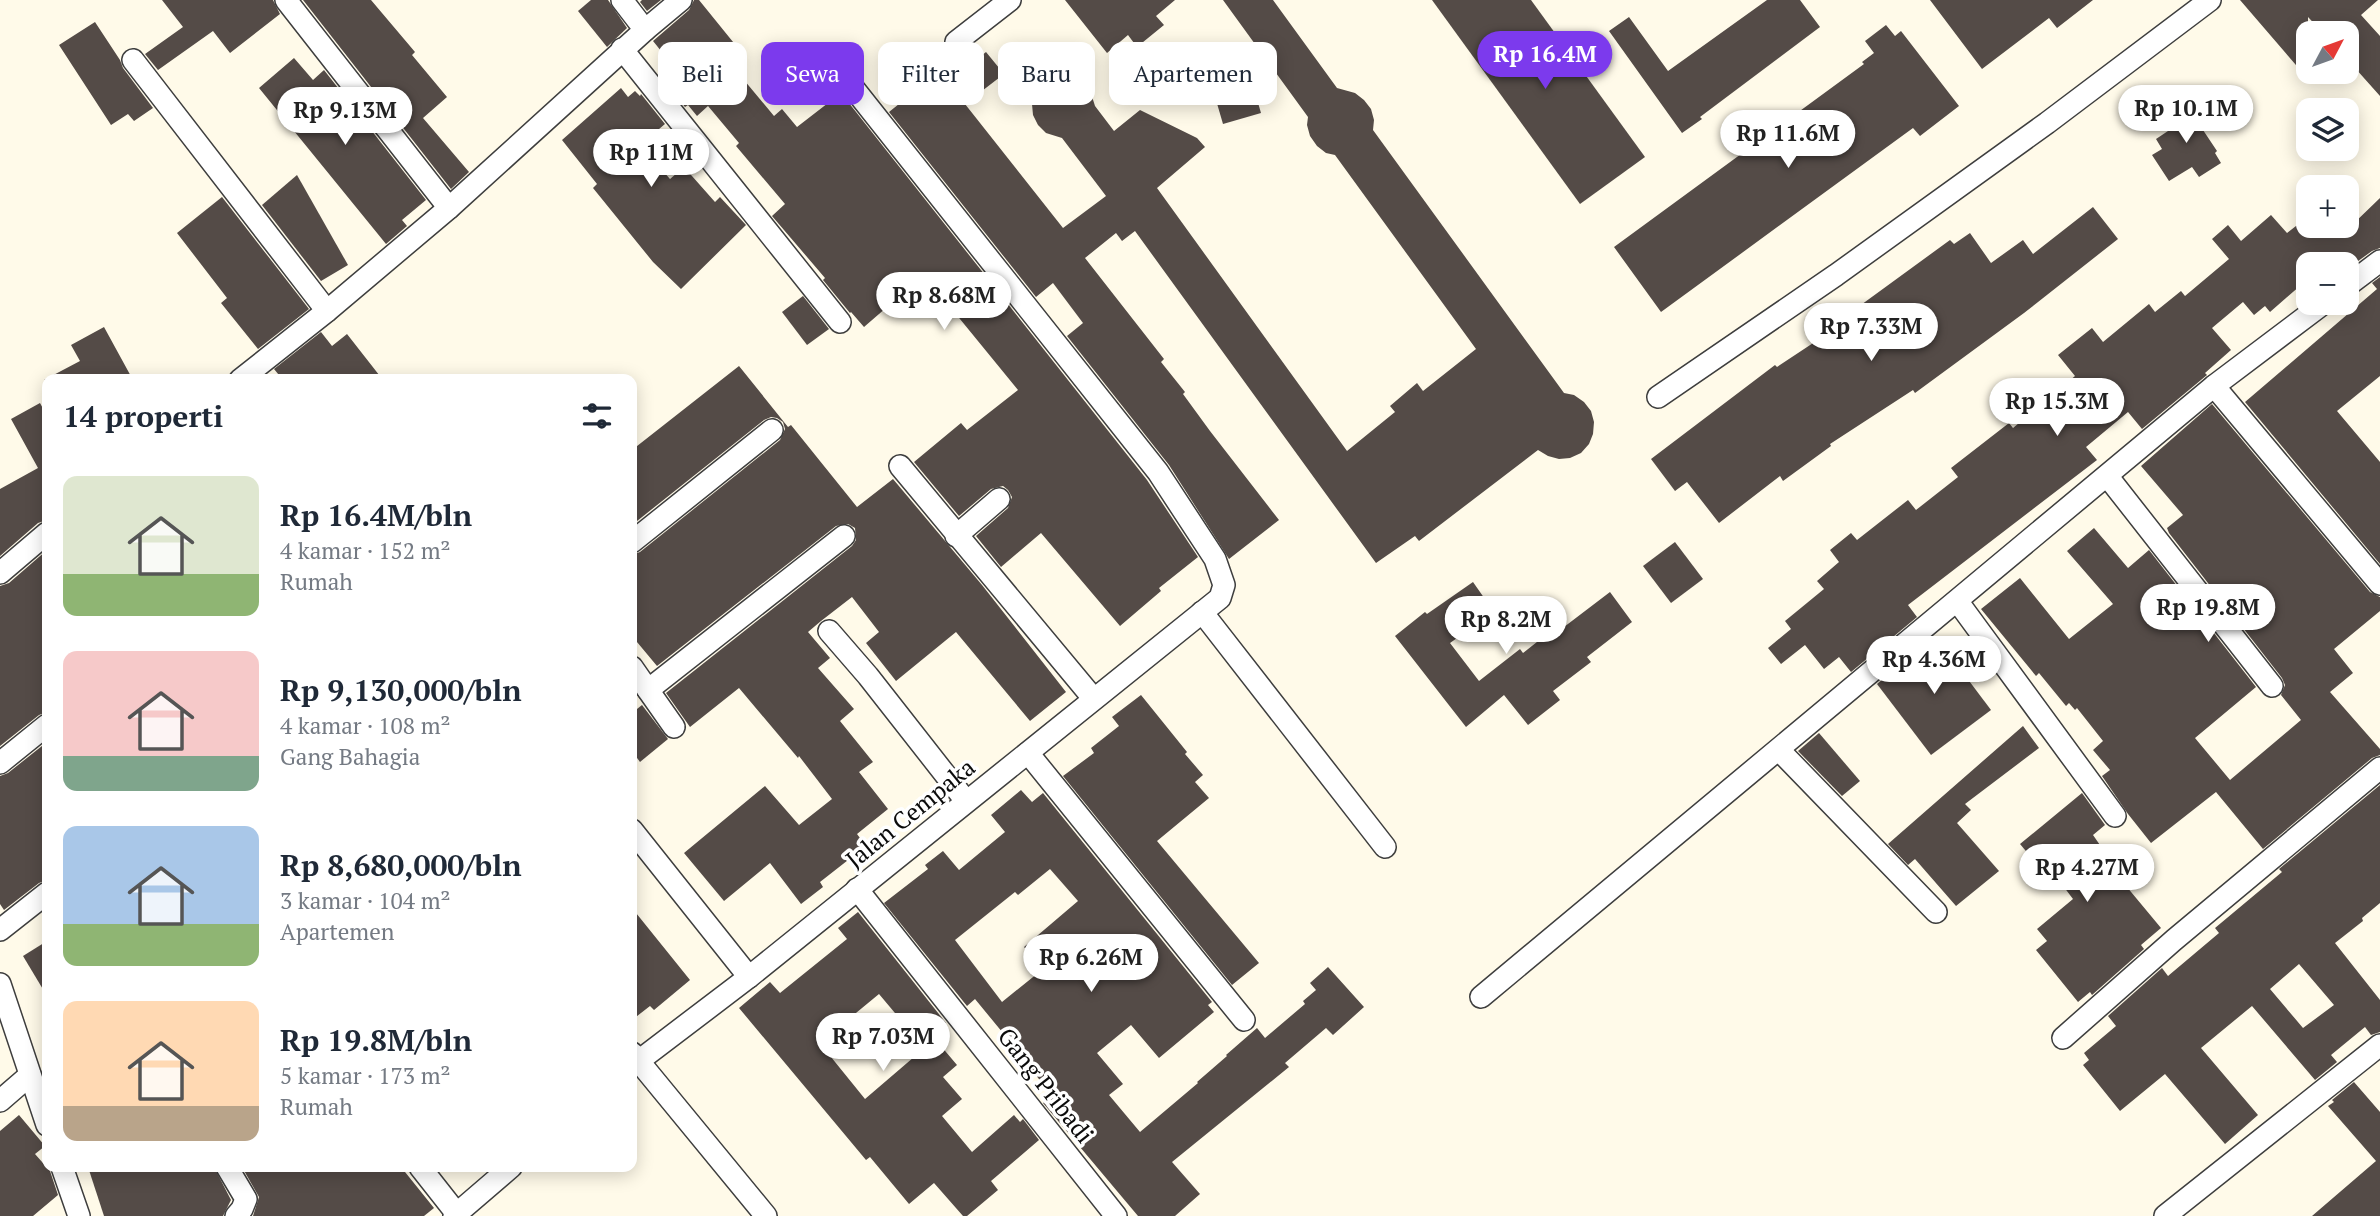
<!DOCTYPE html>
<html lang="id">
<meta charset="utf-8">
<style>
body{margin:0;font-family:"PT Serif",serif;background:#f2f2f3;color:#1f2937;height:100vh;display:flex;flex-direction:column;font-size:26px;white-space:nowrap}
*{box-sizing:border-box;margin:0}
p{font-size:23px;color:#747a83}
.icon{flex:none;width:38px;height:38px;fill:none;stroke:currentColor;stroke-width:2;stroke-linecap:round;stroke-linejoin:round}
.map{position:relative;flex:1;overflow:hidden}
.panel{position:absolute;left:42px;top:374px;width:595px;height:798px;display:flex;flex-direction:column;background:#fff;border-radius:14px;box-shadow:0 4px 18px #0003}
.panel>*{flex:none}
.hud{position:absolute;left:658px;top:42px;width:665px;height:63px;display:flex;gap:14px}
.needle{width:46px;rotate:49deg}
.fabs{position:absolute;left:2296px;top:21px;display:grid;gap:14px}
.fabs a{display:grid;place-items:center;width:63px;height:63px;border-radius:14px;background:#fff;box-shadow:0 4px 18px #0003;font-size:35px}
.price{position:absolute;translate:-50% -60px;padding:0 16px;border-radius:24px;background:#fff;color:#222;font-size:23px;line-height:46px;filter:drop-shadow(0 2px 4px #0008)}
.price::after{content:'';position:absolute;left:50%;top:42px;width:21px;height:16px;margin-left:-10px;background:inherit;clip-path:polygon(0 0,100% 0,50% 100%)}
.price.active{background:#7c3aed;color:#fff}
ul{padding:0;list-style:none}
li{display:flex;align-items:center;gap:21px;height:175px;padding:0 21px}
li span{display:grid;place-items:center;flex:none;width:196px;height:140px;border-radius:14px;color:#555}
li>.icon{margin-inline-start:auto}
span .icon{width:84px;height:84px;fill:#fffc;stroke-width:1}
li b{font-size:30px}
h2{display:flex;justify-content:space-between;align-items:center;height:84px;padding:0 21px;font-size:30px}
.chip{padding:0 24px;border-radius:14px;background:#fff;box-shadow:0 4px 18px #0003;font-size:24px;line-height:63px}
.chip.active{background:#7c3aed;color:#fff}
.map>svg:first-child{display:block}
</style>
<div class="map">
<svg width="2380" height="1216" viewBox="0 0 2380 1216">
<rect width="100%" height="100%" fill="#fffae9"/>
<g fill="#544b47" fill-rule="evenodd">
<path d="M 162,0 L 273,0 L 280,14 L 230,53 L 213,31 L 158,70 L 145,54 L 183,27 Z"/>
<path d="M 303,0 L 371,0 L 415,52 L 412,55 L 447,97 L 423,118 L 469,172 L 451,189 Z"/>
<path d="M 591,0 L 608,0 L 627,28 L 607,47 L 578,11 Z"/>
<path d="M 642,0 L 661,0 L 647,11 L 640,2 Z"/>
<path d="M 694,0 L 699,0 L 746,58 L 734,68 L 774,116 L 782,109 L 797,127 L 841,93 L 1147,480 L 1198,557 L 1159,588 L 1161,591 L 1120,626 L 1041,533 L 1001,567 L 976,536 L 1008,508 L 1012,497 L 1008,490 L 1003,486 L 991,489 L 959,516 L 914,462 L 961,423 L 967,430 L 1018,390 L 924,275 L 864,327 L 851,312 L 850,313 L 823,280 L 825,278 L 772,216 L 785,204 L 736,146 L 739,143 L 708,106 L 697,116 L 688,105 L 685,107 L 661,77 L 674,67 L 653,41 L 689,10 Z"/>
<path d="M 1065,0 L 1175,0 L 1156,16 L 1164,25 L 1137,47 L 1128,35 L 1107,53 Z"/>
<path d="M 1223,0 L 1273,0 L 1337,88 L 1355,93 L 1364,100 L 1371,109 L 1374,120 L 1373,130 L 1564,393 L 1574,395 L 1584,402 L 1591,411 L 1594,422 L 1593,434 L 1589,444 L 1581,453 L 1570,458 L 1559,459 L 1548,456 L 1538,450 L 1419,541 L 1415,536 L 1376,563 L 1135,231 L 1122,241 L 1116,233 L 1085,258 L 1164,359 L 1161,362 L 1185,392 L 1183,394 L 1210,431 L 1279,520 L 1229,559 L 1169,465 L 1067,336 L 1083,323 L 1053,283 L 1036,297 L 889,112 L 940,71 L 948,83 L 986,52 L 1004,74 L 965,104 L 1063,228 L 1106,196 L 1062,138 L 1046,133 L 1038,125 L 1033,115 L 1032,104 L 1035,93 L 1042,84 L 1051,78 L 1061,75 L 1072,76 L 1088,84 L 1095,106 L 1114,131 L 1140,110 L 1197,138 L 1205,147 L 1157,188 L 1347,451 L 1395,412 L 1390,406 L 1417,383 L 1423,391 L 1476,349 L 1335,155 L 1326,153 L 1317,146 L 1310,136 L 1307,125 L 1308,117 Z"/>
<path d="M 1432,0 L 1531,0 L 1645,157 L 1580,204 Z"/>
<path d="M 1767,0 L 1800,0 L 1820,27 L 1700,117 L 1702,119 L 1682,133 L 1609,31 L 1629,17 L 1668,71 Z"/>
<path d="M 1930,0 L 2093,0 L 2057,28 L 2049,18 L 1982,69 Z"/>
<path d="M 2240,0 L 2378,0 L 2361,15 L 2380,36 L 2380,96 L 2347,59 L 2347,33 L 2323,33 L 2308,17 L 2308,79 Z"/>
<path d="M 95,22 L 120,60 L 123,68 L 153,108 L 134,121 L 128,114 L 111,125 L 59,45 Z"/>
<path d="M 1886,25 L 1895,36 L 1901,31 L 1959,106 L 1920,136 L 1913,128 L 1661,312 L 1614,247 L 1864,64 L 1862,62 L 1874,53 L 1865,41 Z"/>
<path d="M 294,58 L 313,80 L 324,70 L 426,200 L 402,220 L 407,226 L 386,244 L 259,88 Z"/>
<path d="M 1247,65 L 1261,113 L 1223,124 L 1209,76 Z"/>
<path d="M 621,88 L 628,97 L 635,91 L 640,96 L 641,94 L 665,124 L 640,145 L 670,179 L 684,167 L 715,202 L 720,197 L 746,225 L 681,289 L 653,262 L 593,188 L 597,184 L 562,140 Z"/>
<path d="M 2189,102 L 2208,126 L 2203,130 L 2217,151 L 2215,153 L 2221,163 L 2199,177 L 2192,167 L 2169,181 L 2152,155 L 2162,149 L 2156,139 L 2168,131 L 2162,123 Z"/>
<path d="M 297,175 L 348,265 L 321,281 L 262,205 Z"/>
<path d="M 222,197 L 309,309 L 258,349 L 221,303 L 227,298 L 177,233 Z"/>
<path d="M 2380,198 L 2380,248 L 2372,251 L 2354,264 L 2308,264 L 2308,279 L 2270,312 L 2265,306 L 2254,315 L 2243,302 L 2212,328 L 2231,350 L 2205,373 L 2207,375 L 2142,429 L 2128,412 L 2086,447 L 2097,460 L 1908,605 L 1917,617 L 1851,672 L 1839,657 L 1824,669 L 1805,645 L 1781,664 L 1768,648 L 1791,629 L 1785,621 L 1824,589 L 1817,581 L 1839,562 L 1830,550 L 1851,533 L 1857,540 L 1908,500 L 1916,510 L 1958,477 L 1951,468 L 2009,423 L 2013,428 L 2075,376 L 2058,355 L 2092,328 L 2103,342 L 2149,304 L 2155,312 L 2181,291 L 2185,296 L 2229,259 L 2212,239 L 2228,225 L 2241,241 L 2271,215 L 2287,233 L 2296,226 L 2351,226 Z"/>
<path d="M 2093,207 L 2118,239 L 2024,313 L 1915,393 L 1913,390 L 1830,444 L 1831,446 L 1783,481 L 1780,476 L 1719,523 L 1687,482 L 1675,491 L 1651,459 L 1775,365 L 1777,367 L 1857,314 L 1854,310 L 1950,240 L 1954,244 L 1970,233 L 1991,263 L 2023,240 L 2033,254 Z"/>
<path d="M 2380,277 L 2380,376 L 2337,411 L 2380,462 L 2380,564 L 2245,402 L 2377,289 L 2372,283 Z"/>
<path d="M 803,296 L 829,329 L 807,345 L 782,312 Z"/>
<path d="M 104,327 L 133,380 L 44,380 L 80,361 L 71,345 Z"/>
<path d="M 321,332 L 332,346 L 347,334 L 383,380 L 283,380 L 274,369 Z"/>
<path d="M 739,366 L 788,427 L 791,425 L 857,507 L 893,479 L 982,585 L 1066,692 L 1030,721 L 956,632 L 896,681 L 866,643 L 879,632 L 852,597 L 821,621 L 808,632 L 830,658 L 818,668 L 854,709 L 840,721 L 873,762 L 859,772 L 888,809 L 857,834 L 866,846 L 820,882 L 823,887 L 801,904 L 770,863 L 724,901 L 684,853 L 765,786 L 799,825 L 832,799 L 799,756 L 798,758 L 739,688 L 690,727 L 666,693 L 852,546 L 856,540 L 855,528 L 848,524 L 836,526 L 657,666 L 632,636 L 632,555 L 640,552 L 780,440 L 785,429 L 783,422 L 777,418 L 771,417 L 764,420 L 632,525 L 632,450 Z"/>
<path d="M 40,403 L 47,416 L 47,520 L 38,523 L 0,556 L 0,489 L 38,468 L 11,419 Z"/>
<path d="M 2212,404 L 2370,592 L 2380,597 L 2380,611 L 2334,649 L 2353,673 L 2330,692 L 2380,749 L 2380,755 L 2372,758 L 2263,849 L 2216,792 L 2151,843 L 2128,814 L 2102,776 L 2110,770 L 2093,750 L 2103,741 L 2077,708 L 2075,710 L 2069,703 L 2066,706 L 2039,673 L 2036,676 L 1981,609 L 2020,578 L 2069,639 L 2113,604 L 2067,551 L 2094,528 L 2128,568 L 2149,550 L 2256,687 L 2195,738 L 2230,780 L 2301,720 L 2281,695 L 2285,685 L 2282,678 L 2169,533 L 2167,528 L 2183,515 L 2141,466 Z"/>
<path d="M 1675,542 L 1703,579 L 1671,603 L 1643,566 Z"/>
<path d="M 47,550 L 47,712 L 39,715 L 0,746 L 0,586 L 9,583 Z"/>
<path d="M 1473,582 L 1494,612 L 1450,643 L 1479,681 L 1520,649 L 1523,653 L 1561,623 L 1564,627 L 1610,592 L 1632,622 L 1587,657 L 1591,662 L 1553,691 L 1560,700 L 1528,725 L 1504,695 L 1466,727 L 1395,636 L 1425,612 L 1427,614 Z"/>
<path d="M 1933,637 L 1936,637 L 1991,710 L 1931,755 L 1877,684 Z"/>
<path d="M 1141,695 L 1187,752 L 1185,754 L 1203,775 L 1195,782 L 1209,798 L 1157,841 L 1259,963 L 1232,985 L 1063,776 L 1094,753 L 1091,748 L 1119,726 L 1112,717 Z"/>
<path d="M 642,705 L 668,739 L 640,762 L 632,751 L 632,713 Z"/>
<path d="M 2023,726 L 2039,748 L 1965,804 L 1971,810 L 1957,823 L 1999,871 L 1956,906 L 1915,859 L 1908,865 L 1888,844 Z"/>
<path d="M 1819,733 L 1860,781 L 1842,796 L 1798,751 Z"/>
<path d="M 47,742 L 47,880 L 39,883 L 4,910 L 0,904 L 0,776 L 8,773 Z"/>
<path d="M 2380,785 L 2380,903 L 2362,918 L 2363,921 L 2335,943 L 2380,1000 L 2380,1032 L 2371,1035 L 2365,1027 L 2331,1055 L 2337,1062 L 2315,1080 L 2252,1006 L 2201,1048 L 2258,1115 L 2225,1144 L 2165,1074 L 2120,1111 L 2083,1065 L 2089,1060 L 2084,1053 L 2116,1026 L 2108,1016 L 2162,968 L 2168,976 L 2219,933 L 2215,928 L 2282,872 L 2279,869 ZM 2299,964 L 2334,1005 L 2303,1028 L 2270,989 Z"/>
<path d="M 1021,790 L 1032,802 L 1043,793 L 1212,1002 L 1208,1005 L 1214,1012 L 1159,1058 L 1131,1025 L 1097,1053 L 1123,1084 L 1109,1095 L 1140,1132 L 1198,1083 L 1197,1082 L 1227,1056 L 1226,1055 L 1257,1028 L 1265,1038 L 1305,1004 L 1303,1001 L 1316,990 L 1310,983 L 1328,967 L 1364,1007 L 1333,1035 L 1326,1028 L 1285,1063 L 1289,1067 L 1172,1162 L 1200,1194 L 1175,1216 L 1138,1216 L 1043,1103 L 1052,1096 L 1012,1044 L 975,999 L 967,1006 L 884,903 L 928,869 L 925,865 L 943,851 L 959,870 L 1005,832 L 991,815 ZM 1050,869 L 1078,901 L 1024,947 L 1043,969 L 1002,1002 L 955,940 L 1015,892 L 1018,895 Z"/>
<path d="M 2082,793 L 2105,825 L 2093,835 L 2102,848 L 2097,851 L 2161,928 L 2141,945 L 2144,949 L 2092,995 L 2090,992 L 2078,1002 L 2036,950 L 2047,941 L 2037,929 L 2073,899 L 2042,858 L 2036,863 L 2020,844 Z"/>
<path d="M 632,908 L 690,980 L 654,1010 L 650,1006 L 632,1020 Z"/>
<path d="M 858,912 L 946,1023 L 921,1044 L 879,994 L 839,1027 L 848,1038 L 830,1052 L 832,1056 L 831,1057 L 865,1099 L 935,1039 L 957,1065 L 943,1077 L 962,1099 L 942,1116 L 972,1152 L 1014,1115 L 1020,1122 L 1023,1119 L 1039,1140 L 991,1181 L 998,1190 L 967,1216 L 963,1216 L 934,1183 L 909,1204 L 870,1157 L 866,1160 L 739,1008 L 770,982 L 780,993 L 847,939 L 838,928 Z"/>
<path d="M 47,941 L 47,996 L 23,956 Z"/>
<path d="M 2354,1082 L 2380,1112 L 2380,1216 L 2312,1216 L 2376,1161 L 2328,1106 L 2334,1102 L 2332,1100 Z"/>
<path d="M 19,1115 L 45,1146 L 35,1154 L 50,1171 L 58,1195 L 33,1216 L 0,1216 L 0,1131 Z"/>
<path d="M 88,1167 L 214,1167 L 231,1200 L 223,1216 L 104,1216 Z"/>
<path d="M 242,1167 L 401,1167 L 434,1208 L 424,1216 L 253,1216 L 259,1197 Z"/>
</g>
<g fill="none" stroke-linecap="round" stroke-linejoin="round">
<g stroke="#3e3e3e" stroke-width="24">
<g id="street">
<path d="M 286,0 L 449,208"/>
<path d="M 645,30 L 681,0"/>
<path d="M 956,42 L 1010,0"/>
<path d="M 622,49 L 840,322"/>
<path d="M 133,60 L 327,311"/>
<path d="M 2347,286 L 2380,261"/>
<path d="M 240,380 L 327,311 L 449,208 L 645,30 L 622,0"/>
<path d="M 2214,386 L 2380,584"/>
<path d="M 1658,397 L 1836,275 L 2047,123 L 2210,0"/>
<path d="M 900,466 L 1093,698"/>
<path d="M 2108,477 L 2272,686"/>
<path d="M 956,536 L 999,499"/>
<path d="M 632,542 L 772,430"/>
<path d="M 0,573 L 47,533"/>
<path d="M 1958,602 L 2115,816"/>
<path d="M 1202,612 L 1385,847"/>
<path d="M 829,631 L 868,676 L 966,801"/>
<path d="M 632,667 L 648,690 L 844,536"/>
<path d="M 648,690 L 674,727"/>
<path d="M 1779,750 L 1936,912"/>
<path d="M 1028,753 L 1244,1020"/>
<path d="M 0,763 L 47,725"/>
<path d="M 632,830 L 749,977"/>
<path d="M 857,889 L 1116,1216"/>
<path d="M 0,930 L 47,893"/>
<path d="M 0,984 L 47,1125"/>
<path d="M 1481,997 L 2214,386 L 2324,303"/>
<path d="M 2063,1038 L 2174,940 L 2380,768"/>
<path d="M 632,1053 L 766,1216"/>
<path d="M 632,1066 L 749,977 L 1220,598 L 1224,585 L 1215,559 L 1158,472 L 851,85"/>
<path d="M 0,1101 L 30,1075"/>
<path d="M 62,1167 L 79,1216"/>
<path d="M 227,1167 L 246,1199 L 242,1209 L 236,1216"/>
<path d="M 420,1167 L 457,1214"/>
<path d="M 454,1216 L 511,1167"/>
<path d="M 2165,1216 L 2380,1045"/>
</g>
</g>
<use href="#street" stroke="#fff" stroke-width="21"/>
</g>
<g text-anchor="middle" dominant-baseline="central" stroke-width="7" stroke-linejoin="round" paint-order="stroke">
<g font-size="24" fill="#0b0b0b" stroke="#fff">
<text transform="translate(910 813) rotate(-39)">Jalan Cempaka</text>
<text transform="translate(1046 1085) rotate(52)">Gang Pribadi</text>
</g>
</g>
</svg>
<div class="fabs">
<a><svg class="needle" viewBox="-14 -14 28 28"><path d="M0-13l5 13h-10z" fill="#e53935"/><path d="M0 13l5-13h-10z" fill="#747a83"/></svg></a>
<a><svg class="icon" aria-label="layers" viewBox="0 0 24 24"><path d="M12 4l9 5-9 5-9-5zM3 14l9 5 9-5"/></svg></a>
<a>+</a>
<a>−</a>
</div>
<b class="price active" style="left:1545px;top:91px">Rp 16.4M</b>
<b class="price" style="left:2186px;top:145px">Rp 10.1M</b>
<b class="price" style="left:345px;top:147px">Rp 9.13M</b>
<b class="price" style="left:1788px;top:170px">Rp 11.6M</b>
<b class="price" style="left:651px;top:189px">Rp 11M</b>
<b class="price" style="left:944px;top:332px">Rp 8.68M</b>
<b class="price" style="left:1871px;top:363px">Rp 7.33M</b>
<b class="price" style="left:2057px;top:438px">Rp 15.3M</b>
<b class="price" style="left:2208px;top:644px">Rp 19.8M</b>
<b class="price" style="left:1506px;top:656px">Rp 8.2M</b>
<b class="price" style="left:1934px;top:696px">Rp 4.36M</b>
<b class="price" style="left:2087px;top:904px">Rp 4.27M</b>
<b class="price" style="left:1091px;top:994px">Rp 6.26M</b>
<b class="price" style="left:883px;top:1073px">Rp 7.03M</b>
<div class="hud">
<a class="chip">Beli</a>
<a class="chip active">Sewa</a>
<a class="chip">Filter</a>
<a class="chip">Baru</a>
<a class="chip">Apartemen</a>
</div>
<section class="panel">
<h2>14 properti<svg class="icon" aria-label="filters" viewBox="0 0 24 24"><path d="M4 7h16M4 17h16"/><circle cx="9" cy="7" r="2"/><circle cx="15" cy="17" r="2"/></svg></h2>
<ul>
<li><span style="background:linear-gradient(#dfe7d0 70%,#8fb573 0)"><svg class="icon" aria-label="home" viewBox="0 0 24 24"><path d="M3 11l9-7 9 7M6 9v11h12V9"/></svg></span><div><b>Rp 16.4M/bln</b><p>4 kamar · 152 m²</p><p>Rumah</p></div></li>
<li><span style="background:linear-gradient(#f6c9c9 75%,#7fa58c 0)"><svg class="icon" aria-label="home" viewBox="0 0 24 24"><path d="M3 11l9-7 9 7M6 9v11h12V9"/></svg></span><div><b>Rp 9,130,000/bln</b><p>4 kamar · 108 m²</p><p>Gang Bahagia</p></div></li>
<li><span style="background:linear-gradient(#a9c7e8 70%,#8fb573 0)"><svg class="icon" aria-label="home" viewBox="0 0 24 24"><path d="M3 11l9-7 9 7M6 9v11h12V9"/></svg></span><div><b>Rp 8,680,000/bln</b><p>3 kamar · 104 m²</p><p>Apartemen</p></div></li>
<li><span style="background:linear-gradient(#ffd9b3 75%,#b9a48a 0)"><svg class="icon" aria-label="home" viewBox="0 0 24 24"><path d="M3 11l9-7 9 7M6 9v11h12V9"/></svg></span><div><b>Rp 19.8M/bln</b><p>5 kamar · 173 m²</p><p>Rumah</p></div></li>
</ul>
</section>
</div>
